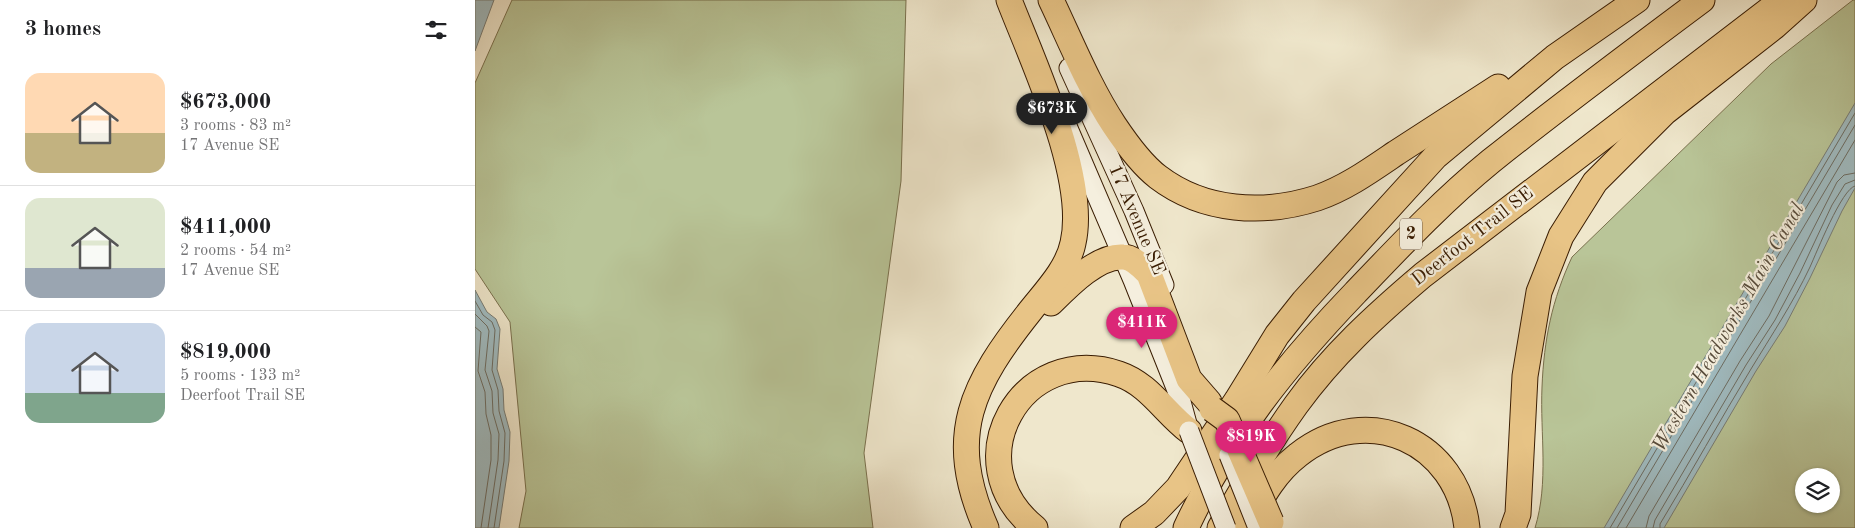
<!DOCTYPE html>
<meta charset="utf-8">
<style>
body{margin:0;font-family:"Old Standard TT",serif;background:#f2f2f2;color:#202124;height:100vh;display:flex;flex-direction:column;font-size:19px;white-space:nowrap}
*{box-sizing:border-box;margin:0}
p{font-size:16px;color:#757577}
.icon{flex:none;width:28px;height:28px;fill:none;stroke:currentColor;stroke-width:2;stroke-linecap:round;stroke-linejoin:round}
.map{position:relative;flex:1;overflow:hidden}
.side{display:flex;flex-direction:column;background:#fff;width:475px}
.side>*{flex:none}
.tools{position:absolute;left:1320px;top:468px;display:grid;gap:10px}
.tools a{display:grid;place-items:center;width:45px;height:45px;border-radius:50%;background:#fff;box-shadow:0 1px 4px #0004;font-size:25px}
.price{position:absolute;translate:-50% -42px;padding:0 11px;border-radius:18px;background:#db2777;color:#fff;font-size:16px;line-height:32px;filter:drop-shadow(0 1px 2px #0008)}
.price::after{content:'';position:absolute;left:50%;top:30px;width:15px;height:11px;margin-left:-8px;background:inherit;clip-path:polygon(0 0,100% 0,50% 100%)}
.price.on{background:#222;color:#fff}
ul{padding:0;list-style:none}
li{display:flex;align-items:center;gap:15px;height:125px;padding:0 25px}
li+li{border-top:1px solid #e0e0e0}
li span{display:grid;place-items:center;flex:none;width:140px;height:100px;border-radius:15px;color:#555}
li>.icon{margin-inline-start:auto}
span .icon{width:60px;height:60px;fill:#fffc;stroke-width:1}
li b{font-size:21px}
h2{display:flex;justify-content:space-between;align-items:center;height:60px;padding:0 25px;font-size:21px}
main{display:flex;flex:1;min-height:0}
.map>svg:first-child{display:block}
</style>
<main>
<section class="side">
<h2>3 homes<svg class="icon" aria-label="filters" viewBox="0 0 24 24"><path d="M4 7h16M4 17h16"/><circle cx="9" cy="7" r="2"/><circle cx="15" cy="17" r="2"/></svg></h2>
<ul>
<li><span style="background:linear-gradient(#ffd9b3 60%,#c2b280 0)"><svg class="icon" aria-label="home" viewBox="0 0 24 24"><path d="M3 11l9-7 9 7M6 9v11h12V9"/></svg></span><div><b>$673,000</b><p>3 rooms · 83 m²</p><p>17 Avenue SE</p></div></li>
<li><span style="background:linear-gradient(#dfe7d0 70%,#9aa5b1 0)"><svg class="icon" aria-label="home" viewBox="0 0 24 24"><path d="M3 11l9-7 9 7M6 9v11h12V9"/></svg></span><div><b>$411,000</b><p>2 rooms · 54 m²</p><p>17 Avenue SE</p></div></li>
<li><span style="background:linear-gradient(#c9d6e8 70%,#7fa58c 0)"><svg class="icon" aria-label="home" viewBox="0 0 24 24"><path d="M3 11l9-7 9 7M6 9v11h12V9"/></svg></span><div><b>$819,000</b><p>5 rooms · 133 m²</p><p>Deerfoot Trail SE</p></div></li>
</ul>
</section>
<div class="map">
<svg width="1380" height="528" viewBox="0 0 1380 528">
<rect width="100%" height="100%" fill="#efe7cc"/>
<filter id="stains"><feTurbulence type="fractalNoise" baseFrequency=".004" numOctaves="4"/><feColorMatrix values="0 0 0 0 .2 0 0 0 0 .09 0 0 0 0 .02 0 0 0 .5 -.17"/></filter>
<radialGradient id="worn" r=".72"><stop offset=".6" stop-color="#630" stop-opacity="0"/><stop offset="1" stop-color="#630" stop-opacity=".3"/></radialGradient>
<g fill="#b9c598" stroke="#79704d" fill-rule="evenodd">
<path d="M 37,0 L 431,0 L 426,181 L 389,453 L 398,528 L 44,528 L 51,491 L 35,322 L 0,269 L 0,83 Z"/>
<path d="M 1378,0 L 1380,0 L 1380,528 L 1060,528 C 1074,482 1065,434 1067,387 C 1069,339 1077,300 1097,257 L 1296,64 ZM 1329,476 L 1356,476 L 1356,504 L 1329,504 Z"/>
</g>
<g fill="#a0bcc2" stroke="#777c75">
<path d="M 0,0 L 19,0 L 0,51 Z"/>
<path d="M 1380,103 L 1380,188 L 1367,211 L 1335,278 L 1310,326 L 1281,371 L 1189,528 L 1129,528 Z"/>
<path d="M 0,290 L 12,312 L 21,319 L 25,329 L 22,369 L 28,389 L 29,410 L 35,432 L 34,461 L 24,528 L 0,528 Z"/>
</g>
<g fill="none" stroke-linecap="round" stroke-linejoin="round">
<g stroke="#6c6c62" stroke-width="1">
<path d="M 0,301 L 8,315 L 17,322 L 20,330 L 17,370 L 23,390 L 24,411 L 30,433 L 29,461 L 19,528"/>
<path d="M 0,314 L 12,326 L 14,331 L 10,370 L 17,391 L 18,413 L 24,434 L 23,460 L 13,528"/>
<path d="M 0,327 L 6,332 L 3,371 L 10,392 L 11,414 L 16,435 L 16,460 L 6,528"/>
<path d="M 1135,528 L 1380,113"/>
<path d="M 1142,528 L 1380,125"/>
<path d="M 1151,528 L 1380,140"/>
<path d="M 1171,528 L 1174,516 L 1265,361 L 1294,316 L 1362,182 L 1369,175 L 1380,173"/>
<path d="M 1178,528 L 1180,520 L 1271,365 L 1300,320 L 1325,273 L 1357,205 L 1370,184 L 1380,180"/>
<path d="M 1185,528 L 1185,524 C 1216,473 1245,420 1276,369 C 1296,336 1318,303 1335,267 C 1341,254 1367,188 1380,186"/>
</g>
<g stroke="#391c02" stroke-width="21">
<g id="secondary">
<path d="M 594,68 L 659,211 L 689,285"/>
<path d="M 592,126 L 658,280 L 705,398 L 714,431"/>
</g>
</g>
<g stroke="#391c02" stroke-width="27">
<g id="highway">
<path d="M 576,0 C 596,42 614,87 639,125 C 651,143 666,164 683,177 C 729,212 789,215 842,198 C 871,188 896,170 921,153 C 955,131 989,109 1023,87"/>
<path d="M 576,303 C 593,286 623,255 648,257 C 658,257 667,267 674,274 L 714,379 L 734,402"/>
<path d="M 511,528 C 470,435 497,384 556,310 C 572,290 593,268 598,243 C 613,178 558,62 534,0"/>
<path d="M 560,528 C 478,462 547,341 644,374 C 674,384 690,413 714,431"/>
<path d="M 658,528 L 679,513 L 703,488 L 762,400 L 802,335 L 829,301 L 960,157 L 1080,57 L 1162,0"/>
<path d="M 711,528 C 753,437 811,365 880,293 C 924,247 967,201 1016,161 C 1085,106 1156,53 1227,0"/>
<path d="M 745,528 C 769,486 793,444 821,405 C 857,355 902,314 948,275 L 1307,0"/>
<path d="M 770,528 C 785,501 798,474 823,455 C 892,400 983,442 992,528"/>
<path d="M 1038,528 L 1043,514 L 1050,376 L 1064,292 L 1086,236 L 1120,182 L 1190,112 L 1300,26 L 1329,0"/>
</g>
</g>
<use href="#secondary" stroke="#f5efde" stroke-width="19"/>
<use href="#highway" stroke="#e8c486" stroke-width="25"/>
<g stroke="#391c02" stroke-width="21" stroke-linecap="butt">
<g id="secondary-bridge">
<path d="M 714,431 L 751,528"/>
<path d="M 754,455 L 783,528"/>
</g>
</g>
<g stroke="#391c02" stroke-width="27" stroke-linecap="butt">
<path id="highway-bridge" d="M 737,409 L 752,420 L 796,522"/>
</g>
<use href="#secondary-bridge" stroke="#f5efde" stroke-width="19"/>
<use href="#highway-bridge" stroke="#e8c486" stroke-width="25"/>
</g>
<g text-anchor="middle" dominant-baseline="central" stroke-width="4.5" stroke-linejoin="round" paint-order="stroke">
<rect fill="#f5efde" stroke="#715b44" stroke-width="1" x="925" y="218.5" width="22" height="31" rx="4"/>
<g font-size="18" font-weight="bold" fill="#391c02">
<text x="936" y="234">2</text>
</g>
<g font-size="19" fill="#391c02" stroke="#f5efde">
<text transform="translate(661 220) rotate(67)">17 Avenue SE</text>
<text transform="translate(998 237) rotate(-38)">Deerfoot Trail SE</text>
</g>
<g font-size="20" font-style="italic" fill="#584c3c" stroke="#f5efde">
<text transform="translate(1254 328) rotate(-60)">Western Headworks Main Canal</text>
</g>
</g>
<rect width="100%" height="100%" filter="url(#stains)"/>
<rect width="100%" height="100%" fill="url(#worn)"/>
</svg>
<div class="tools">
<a><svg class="icon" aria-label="layers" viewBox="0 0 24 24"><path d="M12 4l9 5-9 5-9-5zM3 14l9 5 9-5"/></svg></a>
</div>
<b class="price on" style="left:577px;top:135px">$673K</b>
<b class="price" style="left:667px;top:349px">$411K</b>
<b class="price" style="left:776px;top:463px">$819K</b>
</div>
</main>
